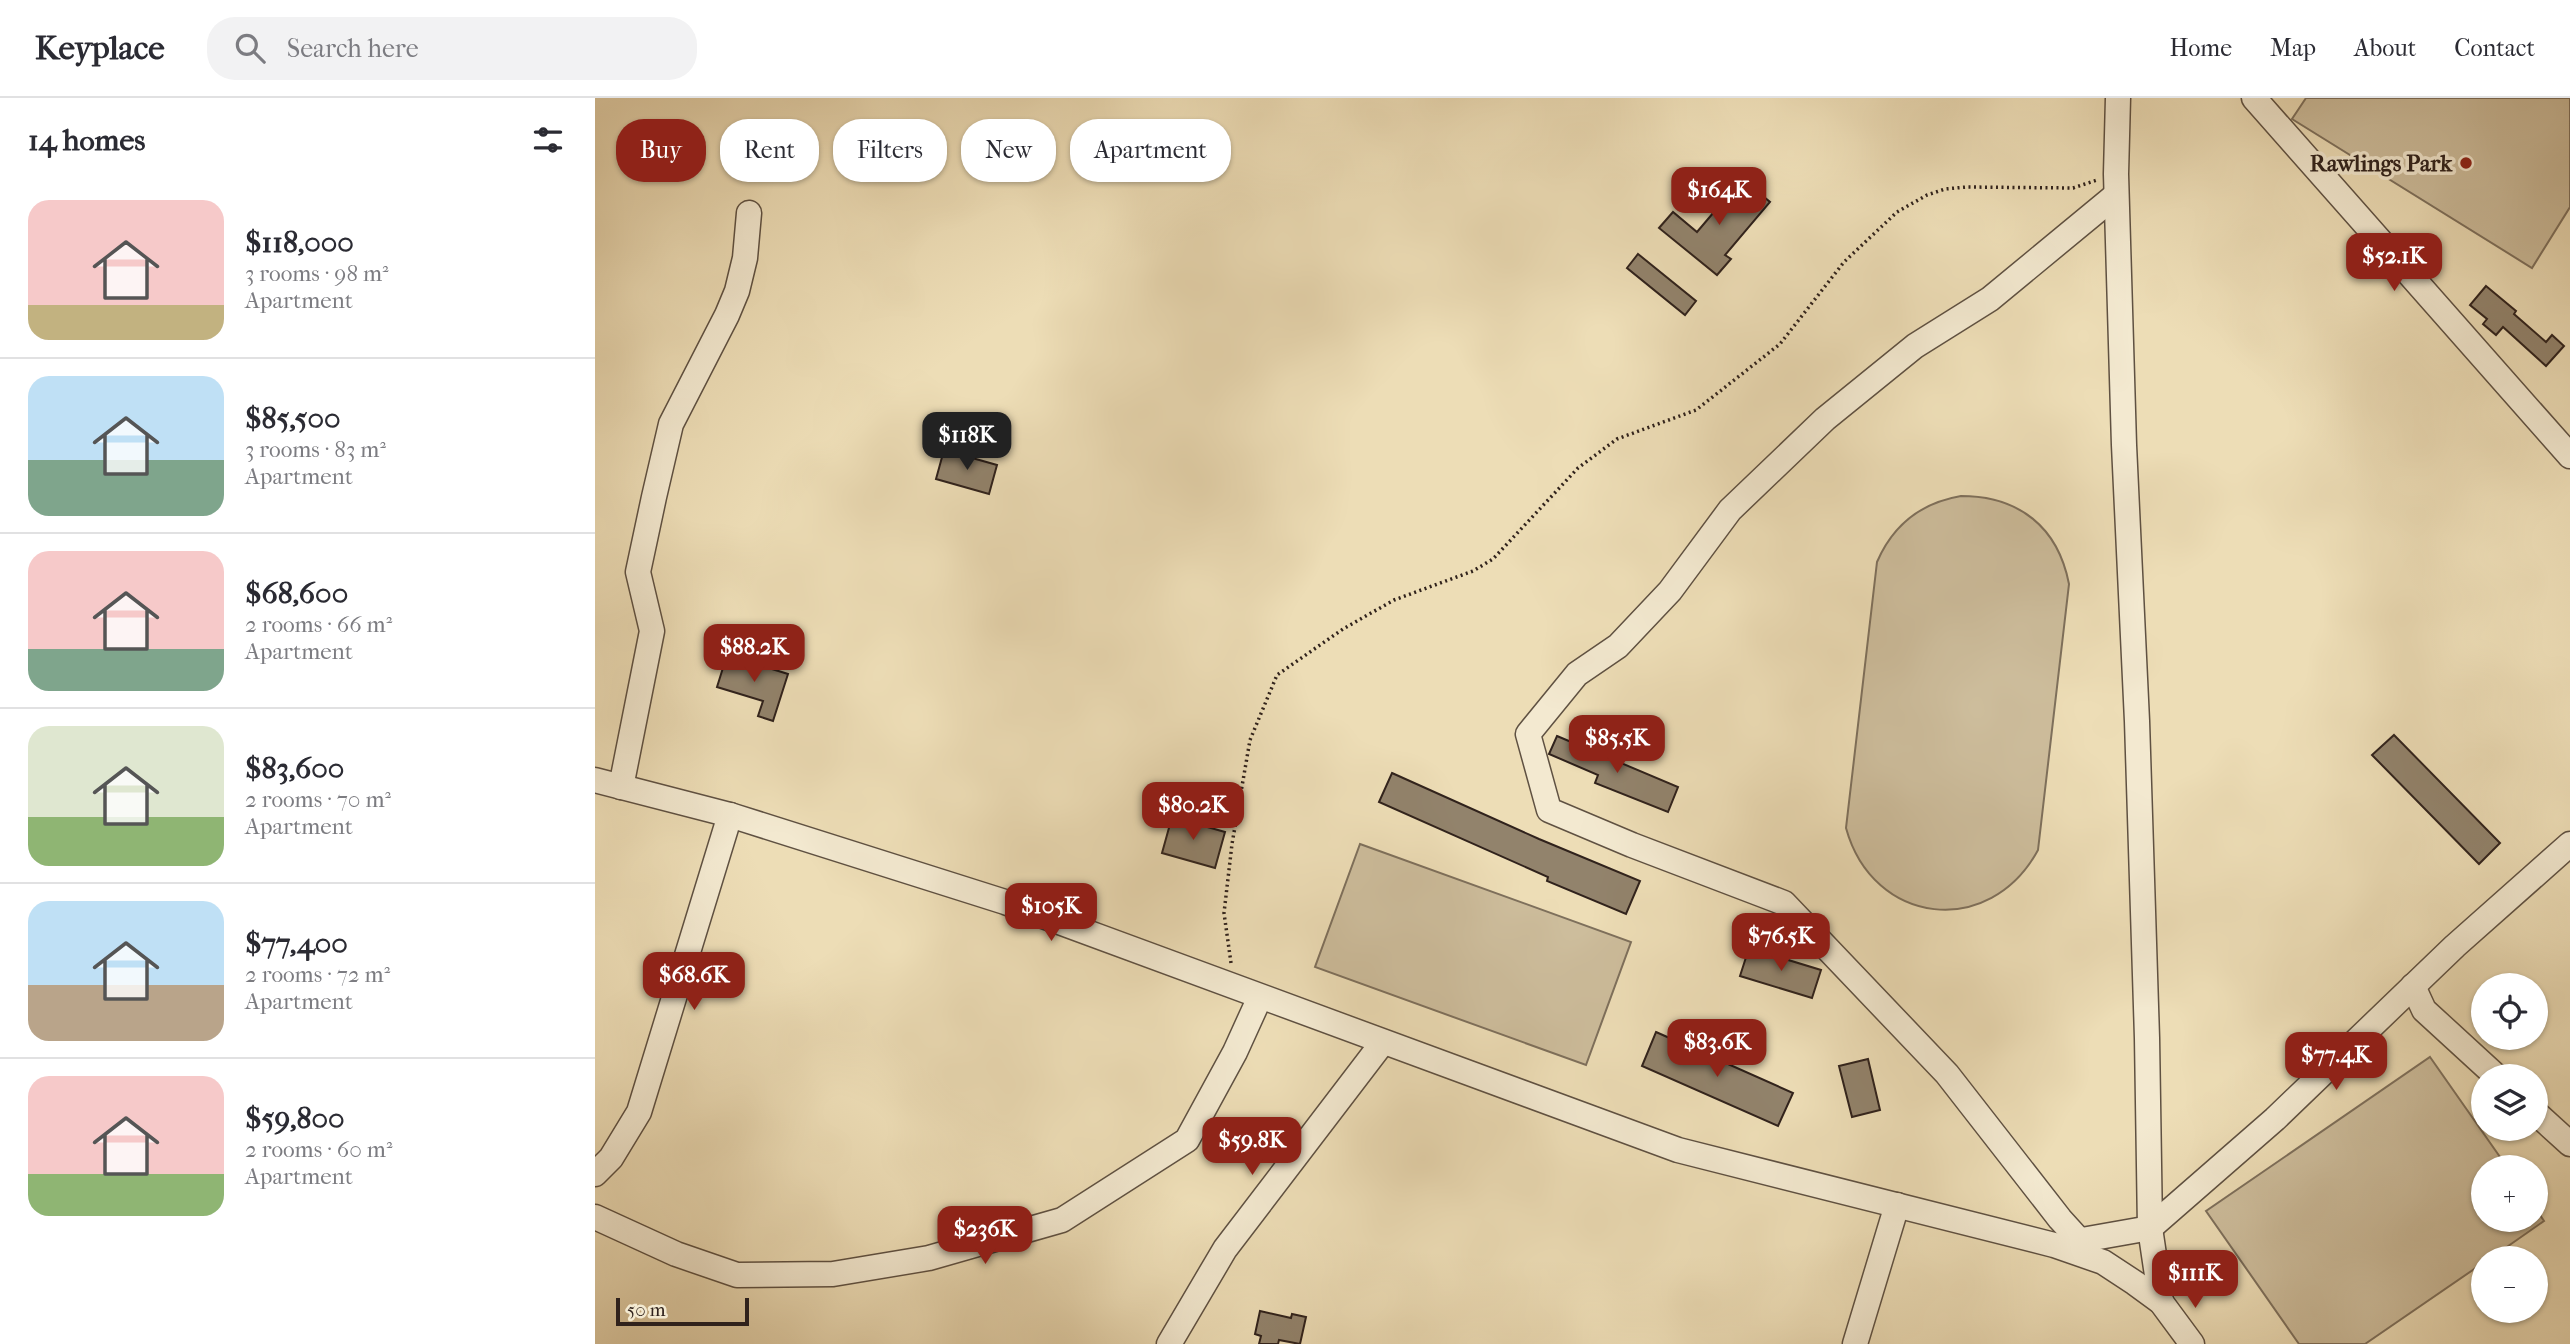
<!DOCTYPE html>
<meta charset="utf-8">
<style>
body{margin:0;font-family:"IM FELL French Canon",serif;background:#f2f2f3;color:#2b2b33;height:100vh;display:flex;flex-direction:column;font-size:26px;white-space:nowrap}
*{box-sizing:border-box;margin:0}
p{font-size:23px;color:#7c7c81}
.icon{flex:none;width:38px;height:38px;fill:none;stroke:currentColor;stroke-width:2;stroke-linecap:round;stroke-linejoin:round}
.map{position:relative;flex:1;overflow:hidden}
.sheet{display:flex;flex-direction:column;background:#fff;width:595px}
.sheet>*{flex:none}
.top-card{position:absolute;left:21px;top:21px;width:665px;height:63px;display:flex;gap:14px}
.controls{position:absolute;left:1876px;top:875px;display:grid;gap:14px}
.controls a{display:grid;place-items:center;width:77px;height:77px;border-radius:50%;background:#fff;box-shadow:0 2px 5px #0004;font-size:35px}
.scale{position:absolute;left:21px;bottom:18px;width:133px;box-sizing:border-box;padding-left:7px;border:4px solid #30221c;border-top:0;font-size:19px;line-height:24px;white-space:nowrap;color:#30221c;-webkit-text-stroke:5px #f3e9d0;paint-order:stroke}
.price{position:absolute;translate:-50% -60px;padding:0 16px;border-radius:14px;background:#8f2418;color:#fff;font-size:23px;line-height:46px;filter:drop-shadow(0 2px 4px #0008)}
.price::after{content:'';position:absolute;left:50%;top:42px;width:21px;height:16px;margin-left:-10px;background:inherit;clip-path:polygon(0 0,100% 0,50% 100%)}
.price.selected{background:#222;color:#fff}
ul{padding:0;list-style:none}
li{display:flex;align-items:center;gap:21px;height:175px;padding:0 28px}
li+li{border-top:2px solid #e1e1e2}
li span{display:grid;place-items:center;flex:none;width:196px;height:140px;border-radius:21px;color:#555}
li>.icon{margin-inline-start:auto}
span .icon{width:84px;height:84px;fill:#fffc;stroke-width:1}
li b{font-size:30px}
h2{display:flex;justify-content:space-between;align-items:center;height:84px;padding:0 28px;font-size:30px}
.pill{padding:0 24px;border-radius:28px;background:#fff;box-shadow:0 2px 5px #0004;font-size:24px;line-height:63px}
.pill.selected{background:#8f2418;color:#fff}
header{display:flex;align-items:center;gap:42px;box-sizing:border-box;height:98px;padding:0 35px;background:#fff;border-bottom:2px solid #e1e1e2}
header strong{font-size:33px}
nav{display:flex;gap:38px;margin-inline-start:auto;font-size:24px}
.search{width:490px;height:63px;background:#f2f2f3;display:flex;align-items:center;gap:18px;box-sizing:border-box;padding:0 24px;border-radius:28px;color:#7c7c81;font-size:26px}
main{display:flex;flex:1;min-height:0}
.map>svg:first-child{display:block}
</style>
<header>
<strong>Keyplace</strong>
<div class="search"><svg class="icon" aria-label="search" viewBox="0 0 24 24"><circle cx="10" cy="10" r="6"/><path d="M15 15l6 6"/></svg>Search here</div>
<nav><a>Home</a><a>Map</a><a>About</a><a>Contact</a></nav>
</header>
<main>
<section class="sheet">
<h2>14 homes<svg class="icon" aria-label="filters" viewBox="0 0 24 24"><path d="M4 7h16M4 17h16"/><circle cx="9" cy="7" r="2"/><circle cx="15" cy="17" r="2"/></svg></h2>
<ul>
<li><span style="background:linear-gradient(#f6c9c9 75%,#c2b280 0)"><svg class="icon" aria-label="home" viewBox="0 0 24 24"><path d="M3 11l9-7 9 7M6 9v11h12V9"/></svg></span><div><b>$118,000</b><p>3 rooms · 98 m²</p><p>Apartment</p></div></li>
<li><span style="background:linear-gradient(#bfe0f5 60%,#7fa58c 0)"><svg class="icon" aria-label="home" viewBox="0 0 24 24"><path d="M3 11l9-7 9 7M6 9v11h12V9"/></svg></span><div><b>$85,500</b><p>3 rooms · 83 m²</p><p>Apartment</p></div></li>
<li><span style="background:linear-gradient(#f6c9c9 70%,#7fa58c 0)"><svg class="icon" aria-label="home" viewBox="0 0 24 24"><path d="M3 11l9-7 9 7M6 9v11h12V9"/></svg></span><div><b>$68,600</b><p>2 rooms · 66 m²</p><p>Apartment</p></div></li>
<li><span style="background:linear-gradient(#dfe7d0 65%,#8fb573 0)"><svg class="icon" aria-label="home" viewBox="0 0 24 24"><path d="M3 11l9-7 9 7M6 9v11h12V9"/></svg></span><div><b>$83,600</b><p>2 rooms · 70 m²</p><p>Apartment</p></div></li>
<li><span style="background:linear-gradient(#bfe0f5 60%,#b9a48a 0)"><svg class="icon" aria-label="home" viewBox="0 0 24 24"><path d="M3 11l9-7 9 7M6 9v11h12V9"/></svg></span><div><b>$77,400</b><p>2 rooms · 72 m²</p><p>Apartment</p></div></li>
<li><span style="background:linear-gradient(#f6c9c9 70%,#8fb573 0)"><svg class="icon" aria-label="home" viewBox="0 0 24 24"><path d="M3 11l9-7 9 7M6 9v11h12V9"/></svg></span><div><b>$59,800</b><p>2 rooms · 60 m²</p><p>Apartment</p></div></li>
</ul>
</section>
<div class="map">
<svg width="1975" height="1246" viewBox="0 0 1975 1246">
<rect width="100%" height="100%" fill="#edddb6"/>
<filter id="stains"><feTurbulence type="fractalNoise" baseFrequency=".00286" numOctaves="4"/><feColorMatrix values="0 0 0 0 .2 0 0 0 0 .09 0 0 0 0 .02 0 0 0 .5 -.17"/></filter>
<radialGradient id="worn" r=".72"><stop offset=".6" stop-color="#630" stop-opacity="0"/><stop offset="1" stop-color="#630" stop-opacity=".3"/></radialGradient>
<g fill="#cdbd9c" stroke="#7e705c" stroke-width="2">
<path d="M 1711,0 L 1975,0 L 1975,109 L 1937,170 L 1697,21 Z"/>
<path d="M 1366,398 C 1424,398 1463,429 1474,486 L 1443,752 C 1395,841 1278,828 1251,730 L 1282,464 C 1298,427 1325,405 1366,398 Z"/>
<path d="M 765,746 L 1036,844 L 991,967 L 720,869 Z"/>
<path d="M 1835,959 L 1912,1069 L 1888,1069 L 1888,1122 L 1941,1122 L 1941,1111 L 1949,1123 L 1896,1160 L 1888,1160 L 1888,1165 L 1770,1246 L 1704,1246 L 1611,1113 Z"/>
</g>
<g fill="#92836c" stroke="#30221c" stroke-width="2">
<path d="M 1147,81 L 1175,104 L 1130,157 L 1136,161 L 1122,177 L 1064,130 L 1078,114 L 1102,134 Z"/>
<path d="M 1043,156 L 1101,203 L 1090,217 L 1032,170 Z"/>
<path d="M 1891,188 L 1921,213 L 1919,216 L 1951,244 L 1957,237 L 1969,248 L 1951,268 L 1908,229 L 1901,237 L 1888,226 L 1892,221 L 1875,207 Z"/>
<path d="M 349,352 L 402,367 L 394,396 L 341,381 Z"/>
<path d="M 132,557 L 193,576 L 178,623 L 163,618 L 168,603 L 122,589 Z"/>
<path d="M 1799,637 L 1905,745 L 1884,766 L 1777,657 Z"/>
<path d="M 962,638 L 1083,689 L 1073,714 L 1000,685 L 1003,677 L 954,656 Z"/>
<path d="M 797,675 L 944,741 L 1045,783 L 1031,816 L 952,783 L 953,779 L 784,704 Z"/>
<path d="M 577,719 L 630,734 L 620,770 L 567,755 Z"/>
<path d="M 1154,850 L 1226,872 L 1217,900 L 1145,878 Z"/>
<path d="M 1061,934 L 1198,995 L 1183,1028 L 1047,968 Z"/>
<path d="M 1273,961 L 1285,1012 L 1257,1019 L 1244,968 Z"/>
<path d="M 665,1213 L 696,1220 L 697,1216 L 711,1219 L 705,1246 L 684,1242 L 683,1246 L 664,1246 L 666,1238 L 660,1236 Z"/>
</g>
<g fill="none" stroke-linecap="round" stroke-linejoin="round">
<g stroke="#5f5142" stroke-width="27">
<g id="minor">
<path d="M 1523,0 L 1521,76 L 1529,347 L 1542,623 L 1552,940 L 1555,1130 L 1566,1204"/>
<path d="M 1659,0 L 1975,358"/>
<path d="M 0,682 L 135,717 L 410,804 L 1083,1052 L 1459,1147 L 1508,1164 L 1540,1185 L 1566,1204 L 1597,1246"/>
<path d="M 26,689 L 57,533 L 43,474 L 59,399 L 76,326 L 132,217 L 142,193 L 150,160 L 154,115"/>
<path d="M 1818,888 L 1829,912 L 1901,978"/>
<path d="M 1941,1015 L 1975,1046"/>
<path d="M 0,1076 L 16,1060 L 44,1014 L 135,717"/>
<path d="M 0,1119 L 81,1156 L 142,1177 L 238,1176 L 334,1160 L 467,1122 L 592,1042 L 640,954 L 665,899"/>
<path d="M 1485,1143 L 1465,1121 L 1352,976 L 1189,805 L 1037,747 L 954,712 L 933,636 L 982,576 L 1023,548 L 1075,493 L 1135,412 L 1230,321 L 1320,248 L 1395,201 L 1521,97"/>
<path d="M 1470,1145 L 1555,1130 L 1680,1021 L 1860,848 L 1975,746"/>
<path d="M 574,1246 L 630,1151 L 788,944"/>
<path d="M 1260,1246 L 1302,1107"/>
</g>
</g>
<path stroke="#30221c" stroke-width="3.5" stroke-dasharray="2 3.5" stroke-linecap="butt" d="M 636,865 L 629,815 L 637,746 L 655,642 L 682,577 L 748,531 L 799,502 L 878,473 L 898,461 L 983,370 L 1022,341 L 1101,312 L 1185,246 L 1249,164 L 1302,114 L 1332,97 L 1350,91 L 1372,89 L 1478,90 L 1502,82"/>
<use href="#minor" stroke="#f3e9d0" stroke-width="24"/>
</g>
<circle fill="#8f2418" stroke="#f3e9d0" stroke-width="2.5" cx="1871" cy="65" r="7"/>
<g text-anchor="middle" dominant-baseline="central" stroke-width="7" stroke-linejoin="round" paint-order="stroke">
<g font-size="23" font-weight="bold" fill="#30221c" stroke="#f3e9d0" text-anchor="end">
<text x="1857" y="65">Rawlings Park</text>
</g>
</g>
<rect width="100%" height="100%" filter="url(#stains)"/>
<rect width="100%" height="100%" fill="url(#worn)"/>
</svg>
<div class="controls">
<a><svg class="icon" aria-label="locate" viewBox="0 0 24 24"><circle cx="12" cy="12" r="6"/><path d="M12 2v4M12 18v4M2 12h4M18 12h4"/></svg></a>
<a><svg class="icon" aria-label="layers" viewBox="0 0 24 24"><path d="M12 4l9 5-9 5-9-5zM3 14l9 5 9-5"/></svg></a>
<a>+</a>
<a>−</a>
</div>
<div class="scale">50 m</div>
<b class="price" style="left:1124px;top:129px">$164K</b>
<b class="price" style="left:1799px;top:195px">$52.1K</b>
<b class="price selected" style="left:372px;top:374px">$118K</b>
<b class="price" style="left:159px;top:586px">$88.2K</b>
<b class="price" style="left:1022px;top:677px">$85.5K</b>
<b class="price" style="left:598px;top:744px">$80.2K</b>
<b class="price" style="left:456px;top:845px">$105K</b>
<b class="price" style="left:1186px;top:875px">$76.5K</b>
<b class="price" style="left:99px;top:914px">$68.6K</b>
<b class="price" style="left:1122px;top:981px">$83.6K</b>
<b class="price" style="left:1741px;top:994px">$77.4K</b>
<b class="price" style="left:657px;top:1079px">$59.8K</b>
<b class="price" style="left:390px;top:1168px">$236K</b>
<b class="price" style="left:1600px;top:1212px">$111K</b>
<div class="top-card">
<a class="pill selected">Buy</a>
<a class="pill">Rent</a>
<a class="pill">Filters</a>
<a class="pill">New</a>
<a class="pill">Apartment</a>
</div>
</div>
</main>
